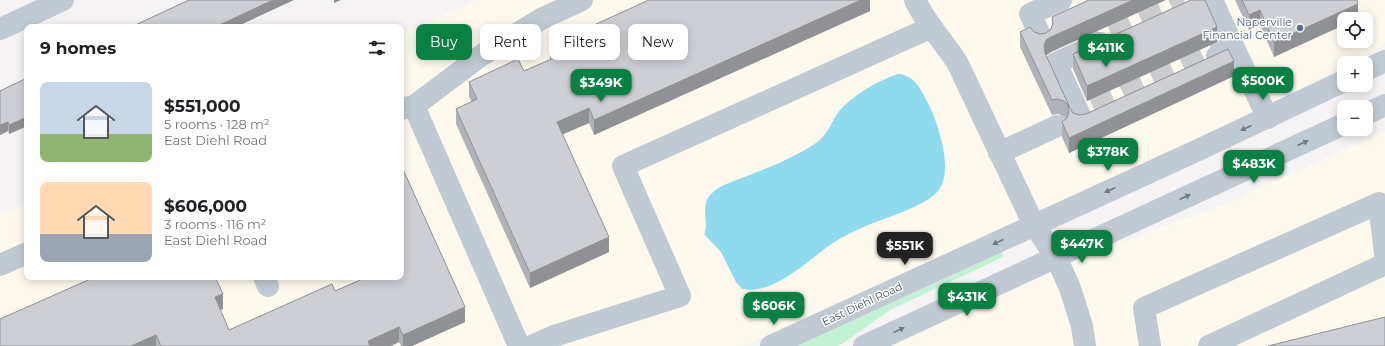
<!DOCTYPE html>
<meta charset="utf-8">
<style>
body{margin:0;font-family:Montserrat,sans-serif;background:#f6f6f6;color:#202124;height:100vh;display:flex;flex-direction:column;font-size:15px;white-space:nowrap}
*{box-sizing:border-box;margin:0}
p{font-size:13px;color:#757577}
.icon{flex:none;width:22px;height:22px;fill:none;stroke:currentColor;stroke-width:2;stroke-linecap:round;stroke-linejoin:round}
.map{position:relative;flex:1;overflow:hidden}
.details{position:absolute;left:24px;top:24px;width:380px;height:256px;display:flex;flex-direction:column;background:#fff;border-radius:8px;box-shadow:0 2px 10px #0003}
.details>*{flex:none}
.guide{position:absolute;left:416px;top:24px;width:380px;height:36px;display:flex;gap:8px}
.tools{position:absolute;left:1337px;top:12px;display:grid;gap:8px}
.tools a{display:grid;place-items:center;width:36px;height:36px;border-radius:8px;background:#fff;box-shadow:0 2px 10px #0003;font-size:20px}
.price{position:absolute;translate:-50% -34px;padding:0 9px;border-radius:8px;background:#0b8043;color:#fff;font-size:13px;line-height:26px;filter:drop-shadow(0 1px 2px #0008)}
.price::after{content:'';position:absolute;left:50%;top:24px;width:12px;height:9px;margin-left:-6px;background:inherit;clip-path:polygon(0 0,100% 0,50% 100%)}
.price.selected{background:#222;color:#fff}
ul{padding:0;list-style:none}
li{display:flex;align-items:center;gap:12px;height:100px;padding:0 16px}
li span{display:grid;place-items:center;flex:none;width:112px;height:80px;border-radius:8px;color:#555}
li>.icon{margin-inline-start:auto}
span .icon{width:48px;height:48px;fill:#fffc;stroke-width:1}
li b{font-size:17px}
h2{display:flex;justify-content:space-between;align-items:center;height:48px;padding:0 16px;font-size:17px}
.tag{padding:0 14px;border-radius:8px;background:#fff;box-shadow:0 2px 10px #0003;font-size:14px;line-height:36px}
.tag.selected{background:#0b8043;color:#fff}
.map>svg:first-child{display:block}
</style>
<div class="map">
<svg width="1385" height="346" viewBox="0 0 1385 346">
<rect width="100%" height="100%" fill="#f5f3f3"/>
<g fill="#fdf9ef" fill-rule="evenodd">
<path d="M 477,0 L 1385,0 L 1385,41 L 1383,45 L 1365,56 L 1351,63 L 1344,63 L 1344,66 L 1239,119 L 743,346 L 0,346 L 0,215 L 27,203 L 27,277 L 401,277 L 401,34 ZM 1344,19 L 1366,19 L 1366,41 L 1344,41 Z"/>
<path d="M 1385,131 L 1385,346 L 893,346 L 1099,250 L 1228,203 Z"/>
</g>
<path fill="#c3f1d5" d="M 1002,252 L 1003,257 L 890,310 L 842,344 L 838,346 L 798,346 Z"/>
<path fill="#90daee" d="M 898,74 C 916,75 922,92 930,107 C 939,127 954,172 938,191 C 925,206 891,216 873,223 C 858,229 843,236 830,245 C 806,262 774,295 742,289 L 736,282 L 721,252 L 704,234 C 710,223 699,207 711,194 C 720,184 736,181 747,176 C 768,168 797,156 816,143 C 827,135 830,125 837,114 C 849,97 879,80 898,74 Z"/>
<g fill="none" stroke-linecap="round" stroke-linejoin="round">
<g stroke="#caccce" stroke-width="22" stroke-dasharray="22 11" stroke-linecap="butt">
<path d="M 1081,47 L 1184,0"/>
<path d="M 1064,123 L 1234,44"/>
</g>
<g stroke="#c1cad2" stroke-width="22">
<path d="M 915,0 C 925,22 943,41 957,62 L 1034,225 L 1056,257 L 1070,288 L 1082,326 L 1085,346"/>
<path d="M 0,29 L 63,0"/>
<path d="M 1041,37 L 1030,14 L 1061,0"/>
<path d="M 1217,56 L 1234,48 L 1268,118"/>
<path d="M 1366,70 L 1385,61"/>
<path d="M 1073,100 L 1056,63 L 1100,43"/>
<path d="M 414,106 L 482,55 L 543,18 L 582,0"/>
<path d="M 401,109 L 414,106 L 519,346"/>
<path d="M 1366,114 L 1385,105"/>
<path d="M 999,153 L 1057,126"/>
<path d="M 0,265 L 27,253"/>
<path d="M 264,277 L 268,286"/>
<path d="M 531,346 L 554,336 L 680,296 L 623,166 L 932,27"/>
<path d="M 771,346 L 1196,151 L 1344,81"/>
<path d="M 864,346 L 1344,124"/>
<path d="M 1150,346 L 1144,308 L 1379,203 L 1385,254"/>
<path d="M 1209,346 L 1385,264"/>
</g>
<g stroke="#c1cad2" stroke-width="22">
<path d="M 1212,0 L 1234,48"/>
<path d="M 1073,100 L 1081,118"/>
</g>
</g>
<g fill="#b0b2b7">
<path d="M 870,0 L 870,11 L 594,135 L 589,123 L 562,134 L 609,252 L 530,288 L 456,124 L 456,109 L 472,102 L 469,97 L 469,82 L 524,71 L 550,60 L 550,45 Z"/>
<path d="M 1089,0 L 1051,52 L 1046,56 L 1070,108 L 1073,113 L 1079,115 L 1086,114 L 1234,76 L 1069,153 L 1062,137 L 1062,122 L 1067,119 L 1064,116 L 1058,114 L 1052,115 L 1020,47 L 1020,32 L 1034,32 L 1040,34 L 1046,33 L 1051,29 L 1052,26 L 1052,17 Z"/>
<path d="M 1235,0 L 1357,0 L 1358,19 L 1344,19 L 1274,57 L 1260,25 L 1249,30 Z"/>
<path d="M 1217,42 L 1087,101 L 1073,69 L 1073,54 Z"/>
<path d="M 27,78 L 27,126 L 9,134 L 8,131 L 0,135 L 0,91 Z"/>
<path d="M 360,277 L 401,277 L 465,322 L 412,346 L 401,346 L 399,342 L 391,346 L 0,346 L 223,309 L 220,310 L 229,330 L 335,291 L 361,280 Z"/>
</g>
<g fill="#909195">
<path d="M 273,0 L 294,0 L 236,27 L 215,27 Z"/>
<path d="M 334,0 L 341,0 L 334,3 Z"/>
<path d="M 861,0 L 870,0 L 870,11 L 594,135 L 594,120 Z"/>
<path d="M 1133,0 L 1166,0 L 1051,52 L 1046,55 L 1044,61 L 1044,46 L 1046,40 L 1051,37 Z"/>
<path d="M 1358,4 L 1358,19 L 1344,19 L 1344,25 L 1274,57 L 1274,42 Z"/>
<path d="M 1260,10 L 1260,25 L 1249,30 L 1249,15 Z"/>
<path d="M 1217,27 L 1217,42 L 1087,101 L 1087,86 Z"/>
<path d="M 1234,61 L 1234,76 L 1069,153 L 1069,138 Z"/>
<path d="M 589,108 L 589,123 L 557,137 L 557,122 Z"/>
<path d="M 27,117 L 27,126 L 9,134 L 9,125 Z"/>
<path d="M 8,122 L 8,131 L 0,135 L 0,125 Z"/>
<path d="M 609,237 L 609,252 L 530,288 L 530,273 Z"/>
<path d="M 223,294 L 223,309 L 215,312 L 215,297 Z"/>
<path d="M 465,307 L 465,322 L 412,346 L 403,346 L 403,335 Z"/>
<path d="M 399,327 L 399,342 L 391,346 L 368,346 L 368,341 Z"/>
<path d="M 156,335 L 156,346 L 131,346 Z"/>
</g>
<g fill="#cdcfd5" stroke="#909195">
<path d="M 189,0 L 273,0 L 215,27 L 131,27 Z"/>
<path d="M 649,0 L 861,0 L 594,120 L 589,108 L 557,122 L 609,237 L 530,273 L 456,109 L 477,99 L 469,82 L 518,59 L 524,71 L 556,57 L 550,45 Z"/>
<path d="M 1089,0 L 1133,0 L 1051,37 L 1046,40 L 1044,46 L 1045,53 L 1070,108 L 1073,113 L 1079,115 L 1086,114 L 1228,49 L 1234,61 L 1069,138 L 1062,122 L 1067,118 L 1069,112 L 1068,105 L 1064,101 L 1058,99 L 1052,100 L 1020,32 L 1030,27 L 1034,32 L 1040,34 L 1046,33 L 1051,29 L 1053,23 L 1052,17 Z"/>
<path d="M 1191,0 L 1205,0 L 1217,27 L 1087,86 L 1073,54 Z"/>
<path d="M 1242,0 L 1357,0 L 1358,4 L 1274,42 L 1260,10 L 1249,15 Z"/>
<path d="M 27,78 L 27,117 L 9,125 L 8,122 L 0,125 L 0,91 Z"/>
<path d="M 401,165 L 465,307 L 403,335 L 399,327 L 368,341 L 370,346 L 161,346 L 156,335 L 131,346 L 0,346 L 0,319 L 95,277 L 215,277 L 223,294 L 215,297 L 229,330 L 332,284 L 335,291 L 367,277 L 401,277 Z"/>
<path d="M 1385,317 L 1385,346 L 1268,346 Z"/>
</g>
<defs><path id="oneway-solid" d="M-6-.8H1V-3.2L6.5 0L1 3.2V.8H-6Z"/></defs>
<g fill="#6e7983">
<use href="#oneway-solid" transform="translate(1246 128) rotate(155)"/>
<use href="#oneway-solid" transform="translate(1303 143) rotate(-25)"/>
<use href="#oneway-solid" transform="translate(1110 190) rotate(155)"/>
<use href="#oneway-solid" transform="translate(1185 197) rotate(-25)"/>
<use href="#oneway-solid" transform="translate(998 242) rotate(155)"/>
<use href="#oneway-solid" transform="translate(899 330) rotate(-25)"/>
</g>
<circle fill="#5c6f8a" stroke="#fff" stroke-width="1.5" cx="1300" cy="28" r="4"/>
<g text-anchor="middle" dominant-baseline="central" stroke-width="3" stroke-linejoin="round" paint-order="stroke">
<g font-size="11" fill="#4e5e75" stroke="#fff" text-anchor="end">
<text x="1292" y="22">Naperville<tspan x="1292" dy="13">Financial Center</tspan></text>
</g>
<g font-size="11" fill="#4a5661" stroke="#fff">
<text transform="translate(862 304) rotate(-25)">East Diehl Road</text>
</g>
</g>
</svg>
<div class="tools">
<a><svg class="icon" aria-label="locate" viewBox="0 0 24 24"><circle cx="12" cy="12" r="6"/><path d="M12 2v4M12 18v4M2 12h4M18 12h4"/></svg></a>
<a>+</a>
<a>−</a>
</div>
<b class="price" style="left:1106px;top:68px">$411K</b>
<b class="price" style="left:1263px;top:101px">$500K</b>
<b class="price" style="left:601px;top:103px">$349K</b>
<b class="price" style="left:1108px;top:172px">$378K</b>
<b class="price" style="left:1254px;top:184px">$483K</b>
<b class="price" style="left:1082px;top:264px">$447K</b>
<b class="price selected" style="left:905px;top:266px">$551K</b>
<b class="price" style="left:967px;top:317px">$431K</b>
<b class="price" style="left:774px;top:326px">$606K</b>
<div class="guide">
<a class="tag selected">Buy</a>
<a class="tag">Rent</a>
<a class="tag">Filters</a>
<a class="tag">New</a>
</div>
<section class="details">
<h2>9 homes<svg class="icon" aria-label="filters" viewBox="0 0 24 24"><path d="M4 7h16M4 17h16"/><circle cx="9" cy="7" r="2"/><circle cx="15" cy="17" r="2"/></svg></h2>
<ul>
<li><span style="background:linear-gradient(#c9d6e8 65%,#8fb573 0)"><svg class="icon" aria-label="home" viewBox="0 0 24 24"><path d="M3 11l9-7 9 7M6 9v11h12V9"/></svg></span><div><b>$551,000</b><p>5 rooms · 128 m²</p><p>East Diehl Road</p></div></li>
<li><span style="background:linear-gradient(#ffd9b3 65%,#9aa5b1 0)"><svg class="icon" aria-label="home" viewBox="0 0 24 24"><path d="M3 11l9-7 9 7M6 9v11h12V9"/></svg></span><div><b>$606,000</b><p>3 rooms · 116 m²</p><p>East Diehl Road</p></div></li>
</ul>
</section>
</div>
